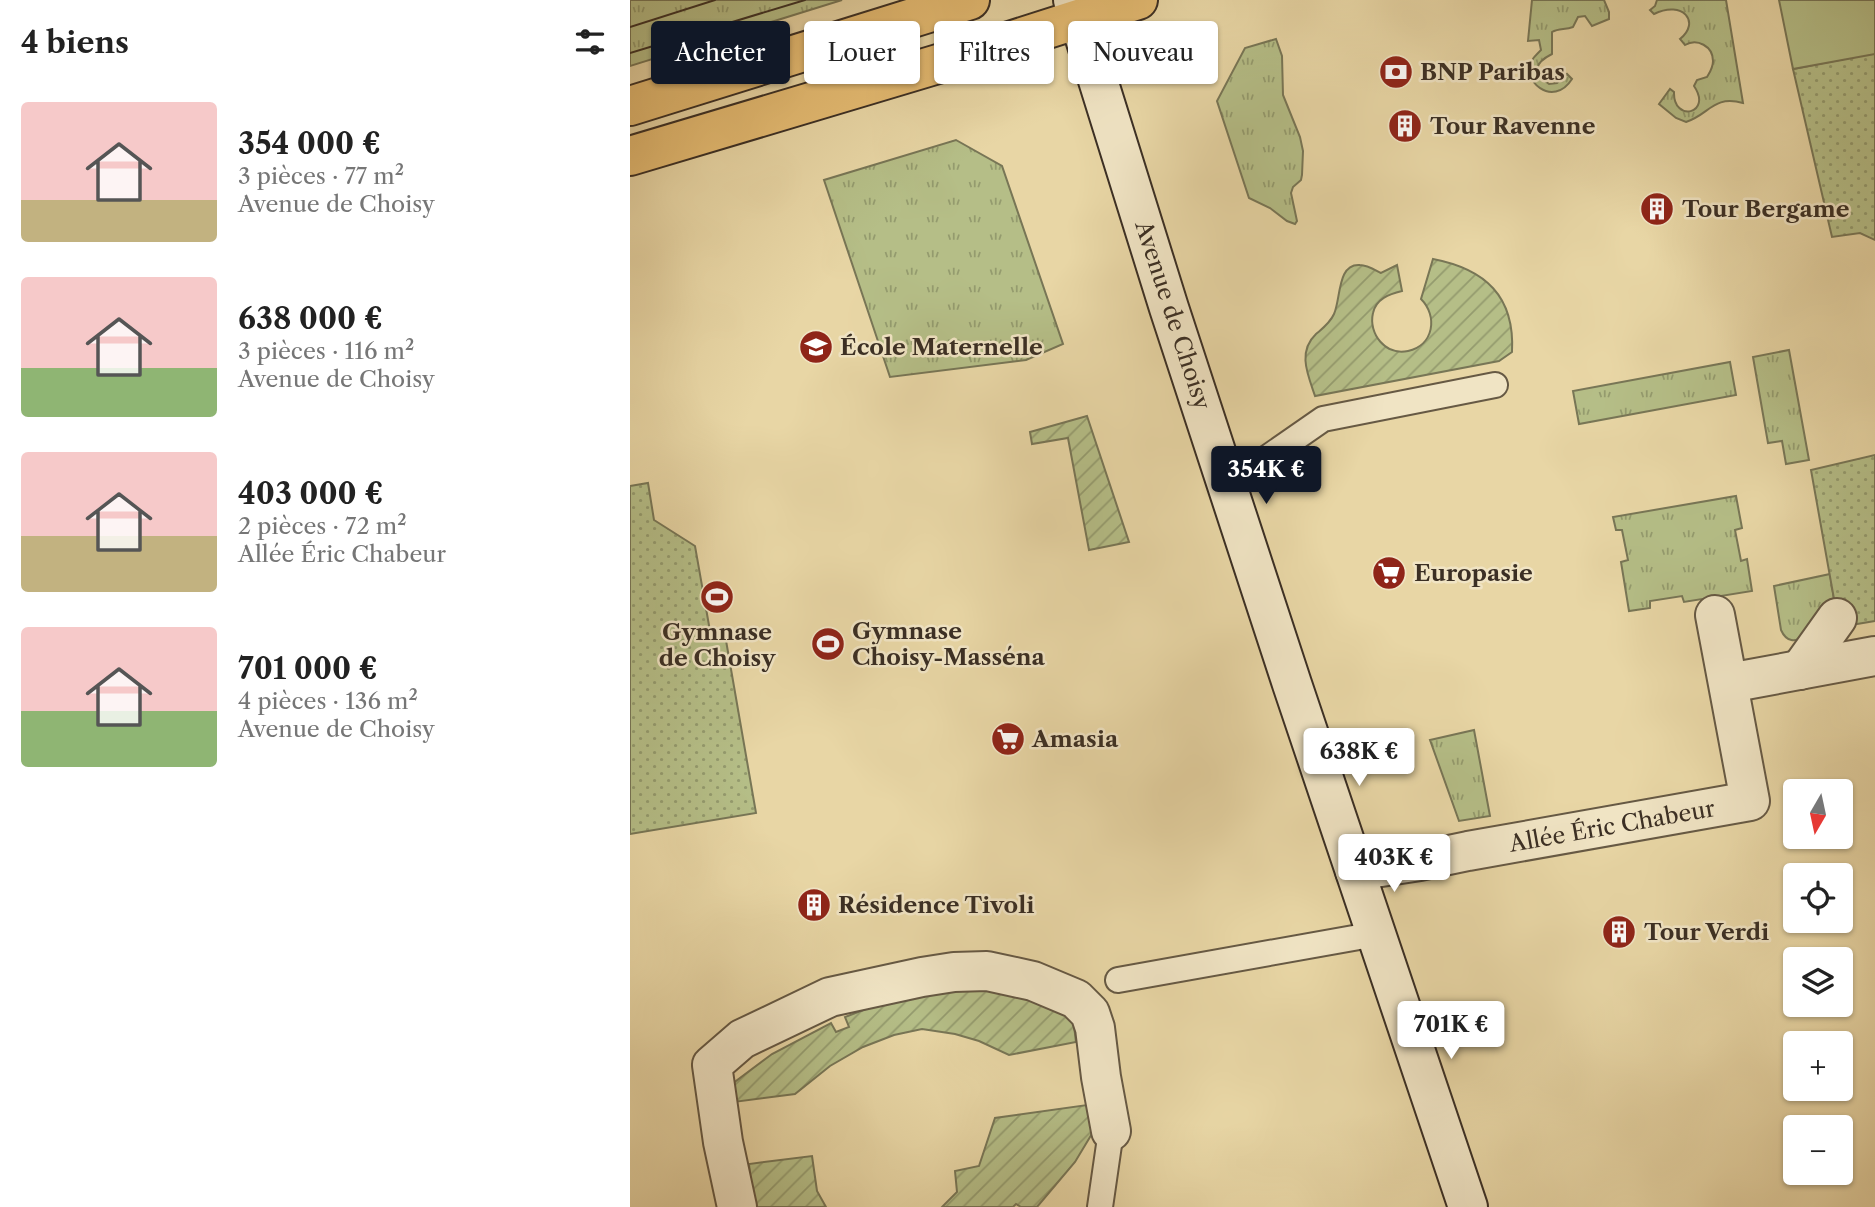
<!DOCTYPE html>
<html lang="fr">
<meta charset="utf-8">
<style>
body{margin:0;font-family:"Libre Caslon Text",serif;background:#f6f6f6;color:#222;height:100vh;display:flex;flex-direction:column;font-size:26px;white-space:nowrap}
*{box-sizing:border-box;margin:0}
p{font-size:23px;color:#767676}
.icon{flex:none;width:38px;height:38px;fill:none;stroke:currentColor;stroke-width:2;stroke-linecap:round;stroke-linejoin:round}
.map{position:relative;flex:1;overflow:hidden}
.sheet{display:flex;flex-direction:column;background:#fff;width:630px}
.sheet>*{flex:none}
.guide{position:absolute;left:21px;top:21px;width:665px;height:63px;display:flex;gap:14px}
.needle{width:46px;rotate:189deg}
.buttons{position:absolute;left:1153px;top:779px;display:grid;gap:14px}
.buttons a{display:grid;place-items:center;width:70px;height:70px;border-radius:7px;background:#fff;box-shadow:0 2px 5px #0004;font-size:35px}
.price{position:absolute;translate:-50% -60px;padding:0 16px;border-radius:7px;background:#fff;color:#222;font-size:23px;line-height:46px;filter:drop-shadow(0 2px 4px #0008)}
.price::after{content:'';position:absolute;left:50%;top:42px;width:21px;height:16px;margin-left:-10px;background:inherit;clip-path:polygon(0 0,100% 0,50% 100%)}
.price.on{background:#111827;color:#fff}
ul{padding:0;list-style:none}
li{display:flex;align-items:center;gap:21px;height:175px;padding:0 21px}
li span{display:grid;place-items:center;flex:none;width:196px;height:140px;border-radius:7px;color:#555}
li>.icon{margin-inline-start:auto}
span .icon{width:84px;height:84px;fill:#fffc;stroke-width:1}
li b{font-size:30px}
h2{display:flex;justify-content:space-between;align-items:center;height:84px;padding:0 21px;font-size:30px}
.chip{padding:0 24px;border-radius:7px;background:#fff;box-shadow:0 2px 5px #0004;font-size:24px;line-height:63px}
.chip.on{background:#111827;color:#fff}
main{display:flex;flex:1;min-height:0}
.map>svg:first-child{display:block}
</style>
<main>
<section class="sheet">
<h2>4 biens<svg class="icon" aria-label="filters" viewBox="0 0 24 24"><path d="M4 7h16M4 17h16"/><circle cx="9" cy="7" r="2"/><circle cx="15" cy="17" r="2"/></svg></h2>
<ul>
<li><span style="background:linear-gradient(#f6c9c9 70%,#c2b280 0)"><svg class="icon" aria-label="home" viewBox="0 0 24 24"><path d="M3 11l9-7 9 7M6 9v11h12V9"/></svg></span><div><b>354 000 €</b><p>3 pièces · 77 m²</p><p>Avenue de Choisy</p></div></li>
<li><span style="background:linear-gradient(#f6c9c9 65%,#8fb573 0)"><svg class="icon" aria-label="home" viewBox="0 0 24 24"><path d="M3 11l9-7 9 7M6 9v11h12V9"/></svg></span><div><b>638 000 €</b><p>3 pièces · 116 m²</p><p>Avenue de Choisy</p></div></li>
<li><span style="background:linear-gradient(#f6c9c9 60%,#c2b280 0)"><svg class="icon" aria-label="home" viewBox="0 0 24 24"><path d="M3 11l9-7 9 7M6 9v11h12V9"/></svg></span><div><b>403 000 €</b><p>2 pièces · 72 m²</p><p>Allée Éric Chabeur</p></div></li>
<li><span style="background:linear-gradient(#f6c9c9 60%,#8fb573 0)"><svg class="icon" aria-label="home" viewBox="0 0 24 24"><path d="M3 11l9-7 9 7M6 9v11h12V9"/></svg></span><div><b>701 000 €</b><p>4 pièces · 136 m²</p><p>Avenue de Choisy</p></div></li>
</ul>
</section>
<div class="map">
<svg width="1245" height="1207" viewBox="0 0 1245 1207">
<defs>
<pattern id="grass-tufts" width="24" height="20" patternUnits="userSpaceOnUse" patternTransform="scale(1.75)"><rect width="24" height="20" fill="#b5be87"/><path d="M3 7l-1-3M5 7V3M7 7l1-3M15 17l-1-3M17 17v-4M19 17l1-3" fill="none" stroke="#949b6e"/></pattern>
<pattern id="park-dots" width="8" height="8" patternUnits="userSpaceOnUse" patternTransform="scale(1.75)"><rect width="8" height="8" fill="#b5be87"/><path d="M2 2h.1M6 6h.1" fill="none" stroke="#949b6e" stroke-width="1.8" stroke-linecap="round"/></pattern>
<pattern id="garden-furrows" width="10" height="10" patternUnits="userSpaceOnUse" patternTransform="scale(1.75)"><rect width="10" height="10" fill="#b5be87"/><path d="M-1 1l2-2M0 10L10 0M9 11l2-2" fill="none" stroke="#949b6e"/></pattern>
</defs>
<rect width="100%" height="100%" fill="#e8d6a5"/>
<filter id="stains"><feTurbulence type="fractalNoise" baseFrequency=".00286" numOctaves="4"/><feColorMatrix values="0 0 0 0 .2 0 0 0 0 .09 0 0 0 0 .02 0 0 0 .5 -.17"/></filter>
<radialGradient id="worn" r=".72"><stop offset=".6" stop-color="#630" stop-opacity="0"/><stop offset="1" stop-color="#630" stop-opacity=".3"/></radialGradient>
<g fill="url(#grass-tufts)" stroke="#787656" stroke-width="2">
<path d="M 0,0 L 212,0 L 0,66 Z"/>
<path d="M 902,0 L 974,0 L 979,12 L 979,19 L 962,26 L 955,16 L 948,17 L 943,27 C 935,30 929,28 922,32 L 922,54 C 904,63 902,73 919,84 L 927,83 L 937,74 L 942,79 C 923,109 889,80 903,59 C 903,58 910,51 911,50 L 909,40 L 898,41 Z"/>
<path d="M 1027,0 L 1096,0 L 1113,103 C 1083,95 1080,114 1056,122 L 1046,118 L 1029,104 L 1040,89 L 1044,92 C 1043,123 1083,114 1064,86 L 1067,80 L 1077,77 C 1080,72 1083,68 1083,61 C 1083,46 1067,38 1055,45 L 1050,39 C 1071,22 1053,0 1024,14 L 1020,10 L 1025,6 Z"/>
<path d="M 646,39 L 652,56 L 653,95 L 670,137 L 673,151 L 672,175 L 671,180 L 663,187 L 661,193 L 667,221 L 665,224 L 657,221 L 640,208 L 619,198 L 587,101 L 615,48 Z"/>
<path d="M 326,140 L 372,166 L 433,344 L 396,360 L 260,377 L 194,180 Z"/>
<path d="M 1159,350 L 1179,460 L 1156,464 L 1152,441 L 1138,443 L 1123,357 Z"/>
<path d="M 1100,362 L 1106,395 L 949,424 L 943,391 Z"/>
<path d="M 1106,496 L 1112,528 L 1105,530 L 1111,561 L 1117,559 L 1122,591 L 1054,602 L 1052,596 L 1020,601 L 1020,608 L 999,611 L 991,562 L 998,560 L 992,530 L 986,530 L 983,517 Z"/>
<path d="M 1200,574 L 1205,605 C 1193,618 1164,659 1151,630 L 1144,586 Z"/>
<path d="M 844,730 L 860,816 L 829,821 L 800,740 Z"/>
</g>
<g fill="url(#park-dots)" stroke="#787656" stroke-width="2">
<path d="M 1245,53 L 1245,240 L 1230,233 L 1202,237 L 1163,69 Z"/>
<path d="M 1245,455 L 1245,621 L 1209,627 L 1181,470 Z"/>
<path d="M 18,483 L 24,520 L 65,546 L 80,631 L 94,629 L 126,813 L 0,834 L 0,486 Z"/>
</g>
<g fill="url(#garden-furrows)" stroke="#787656" stroke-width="2">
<path d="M 803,259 C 855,269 885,296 882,352 L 869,361 L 685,396 C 678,375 667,352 686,334 C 693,328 700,323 704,314 C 711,299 707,263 730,265 C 737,265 745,270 751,273 L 767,265 L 772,291 C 759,294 746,299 743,313 C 738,334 756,356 778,351 C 804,345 808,316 791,299 Z"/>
<path d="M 457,416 L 499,542 L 459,550 L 438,438 L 402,444 L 400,432 Z"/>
<path d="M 330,987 L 370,988 L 417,1004 L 443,1018 L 446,1042 L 379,1055 L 349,1041 L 325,1034 L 292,1029 L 264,1035 L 233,1047 L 200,1066 L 165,1094 L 104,1102 L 102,1084 L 142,1054 L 201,1023 L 206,1032 L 219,1027 L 215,1017 L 249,1004 Z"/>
<path d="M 457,1105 L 463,1132 L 445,1162 L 407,1207 L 391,1207 L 386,1204 L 383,1207 L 312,1207 L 327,1192 L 325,1171 L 349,1166 L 365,1118 Z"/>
<path d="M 182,1156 L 187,1191 L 196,1207 L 123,1207 L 119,1164 Z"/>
</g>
<path fill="#b5be87" stroke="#787656" stroke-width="2" d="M 1149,0 L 1245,0 L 1245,54 L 1163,69 Z"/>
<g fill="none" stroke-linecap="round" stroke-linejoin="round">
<g stroke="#665944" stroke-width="28">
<g id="lane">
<path d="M 598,485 L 693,419 L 865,385"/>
<path d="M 488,980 L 746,934"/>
<path d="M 470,1207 L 481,1131"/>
</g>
</g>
<g stroke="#665944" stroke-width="42">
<g id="street">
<path d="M 1170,670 L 1207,618"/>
<path d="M 1099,683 L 1245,656"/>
<path d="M 725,871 L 790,861 L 838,851 L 1120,801 L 1085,615"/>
<path d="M 107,1207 L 93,1142 L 82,1065 L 112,1039 L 200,997 L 292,977 L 324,972 L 357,971 L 403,981 L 446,999 L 460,1013 L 465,1028 L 471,1077 L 481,1131"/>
</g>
</g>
<g stroke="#3b2f24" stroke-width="42">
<path id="secondary" d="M 443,0 L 539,308 L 662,684 L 838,1207"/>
</g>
<g stroke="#3b2f24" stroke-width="42">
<g id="primary">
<path d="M 0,106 L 340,0"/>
<path d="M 0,156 L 308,64 L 508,0"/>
</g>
</g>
<use href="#lane" stroke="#f0e4c4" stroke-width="24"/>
<use href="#street" stroke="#f0e4c4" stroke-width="38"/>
<use href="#secondary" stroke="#f0e4c4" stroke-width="38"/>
<use href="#primary" stroke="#e4bb72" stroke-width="38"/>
<g stroke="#3b2f24" stroke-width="2">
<path d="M 0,27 L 85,0"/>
<path d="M 0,53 L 175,0"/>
</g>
</g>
<defs>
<g id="bank-disc" transform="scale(1.75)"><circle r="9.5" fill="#8f2418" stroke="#f0e4c4"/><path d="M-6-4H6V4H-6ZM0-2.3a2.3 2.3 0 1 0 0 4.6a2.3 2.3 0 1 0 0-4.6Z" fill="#fff"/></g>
<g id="building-disc" transform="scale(1.75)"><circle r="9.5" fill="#8f2418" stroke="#f0e4c4"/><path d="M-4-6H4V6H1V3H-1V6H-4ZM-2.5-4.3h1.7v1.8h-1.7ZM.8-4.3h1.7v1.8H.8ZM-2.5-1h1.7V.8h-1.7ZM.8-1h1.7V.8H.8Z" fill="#fff"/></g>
<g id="school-disc" transform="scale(1.75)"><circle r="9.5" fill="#8f2418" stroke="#f0e4c4"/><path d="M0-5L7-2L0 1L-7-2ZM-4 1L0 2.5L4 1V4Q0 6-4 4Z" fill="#fff"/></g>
<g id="supermarket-disc" transform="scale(1.75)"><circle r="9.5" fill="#8f2418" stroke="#f0e4c4"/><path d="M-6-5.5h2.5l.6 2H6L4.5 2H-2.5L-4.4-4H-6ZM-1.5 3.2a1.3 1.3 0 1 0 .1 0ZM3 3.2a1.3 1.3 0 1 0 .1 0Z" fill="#fff"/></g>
<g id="stadium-disc" transform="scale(1.75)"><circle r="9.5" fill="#8f2418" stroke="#f0e4c4"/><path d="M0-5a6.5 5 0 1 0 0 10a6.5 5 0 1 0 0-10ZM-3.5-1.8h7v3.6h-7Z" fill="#fff"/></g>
</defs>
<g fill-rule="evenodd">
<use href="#bank-disc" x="766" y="72"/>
<use href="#building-disc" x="775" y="126"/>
<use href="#building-disc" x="1027" y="209"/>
<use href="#school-disc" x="186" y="347"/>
<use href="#supermarket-disc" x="759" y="573"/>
<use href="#stadium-disc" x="87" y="597"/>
<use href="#stadium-disc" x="198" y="644"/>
<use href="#supermarket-disc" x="378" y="739"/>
<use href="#building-disc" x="184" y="905"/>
<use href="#building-disc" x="989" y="932"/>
</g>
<g text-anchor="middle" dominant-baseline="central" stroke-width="5" stroke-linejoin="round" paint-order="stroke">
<g font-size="23" font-weight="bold" fill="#3b2f24" stroke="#f0e4c4" text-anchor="start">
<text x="790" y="72">BNP Paribas</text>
<text x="800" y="126">Tour Ravenne</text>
<text x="1052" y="209">Tour Bergame</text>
<text x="210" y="347">École Maternelle</text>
<text x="784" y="573">Europasie</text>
<text x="222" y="631">Gymnase<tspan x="222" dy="26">Choisy-Masséna</tspan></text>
<text x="87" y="632" text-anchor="middle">Gymnase<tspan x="87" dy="26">de Choisy</tspan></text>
<text x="402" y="739">Amasia</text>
<text x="208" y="905">Résidence Tivoli</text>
<text x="1014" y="932">Tour Verdi</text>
</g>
<g font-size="23" fill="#3b2f24" stroke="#f0e4c4">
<text transform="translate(543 315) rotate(72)">Avenue de Choisy</text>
<text transform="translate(982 826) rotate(-10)">Allée Éric Chabeur</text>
</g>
</g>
<rect width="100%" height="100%" filter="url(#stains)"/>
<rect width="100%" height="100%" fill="url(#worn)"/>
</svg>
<div class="buttons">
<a><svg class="needle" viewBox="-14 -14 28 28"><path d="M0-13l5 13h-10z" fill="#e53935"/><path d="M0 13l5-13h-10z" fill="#767676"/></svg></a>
<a><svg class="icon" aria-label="locate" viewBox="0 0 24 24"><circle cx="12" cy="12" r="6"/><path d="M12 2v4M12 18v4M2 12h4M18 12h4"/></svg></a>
<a><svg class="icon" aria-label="layers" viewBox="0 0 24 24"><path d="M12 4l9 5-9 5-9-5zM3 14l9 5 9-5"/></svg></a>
<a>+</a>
<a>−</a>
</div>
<b class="price on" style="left:636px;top:506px">354K €</b>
<b class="price" style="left:729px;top:788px">638K €</b>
<b class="price" style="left:764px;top:894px">403K €</b>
<b class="price" style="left:821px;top:1061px">701K €</b>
<div class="guide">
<a class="chip on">Acheter</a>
<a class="chip">Louer</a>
<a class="chip">Filtres</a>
<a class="chip">Nouveau</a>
</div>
</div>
</main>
